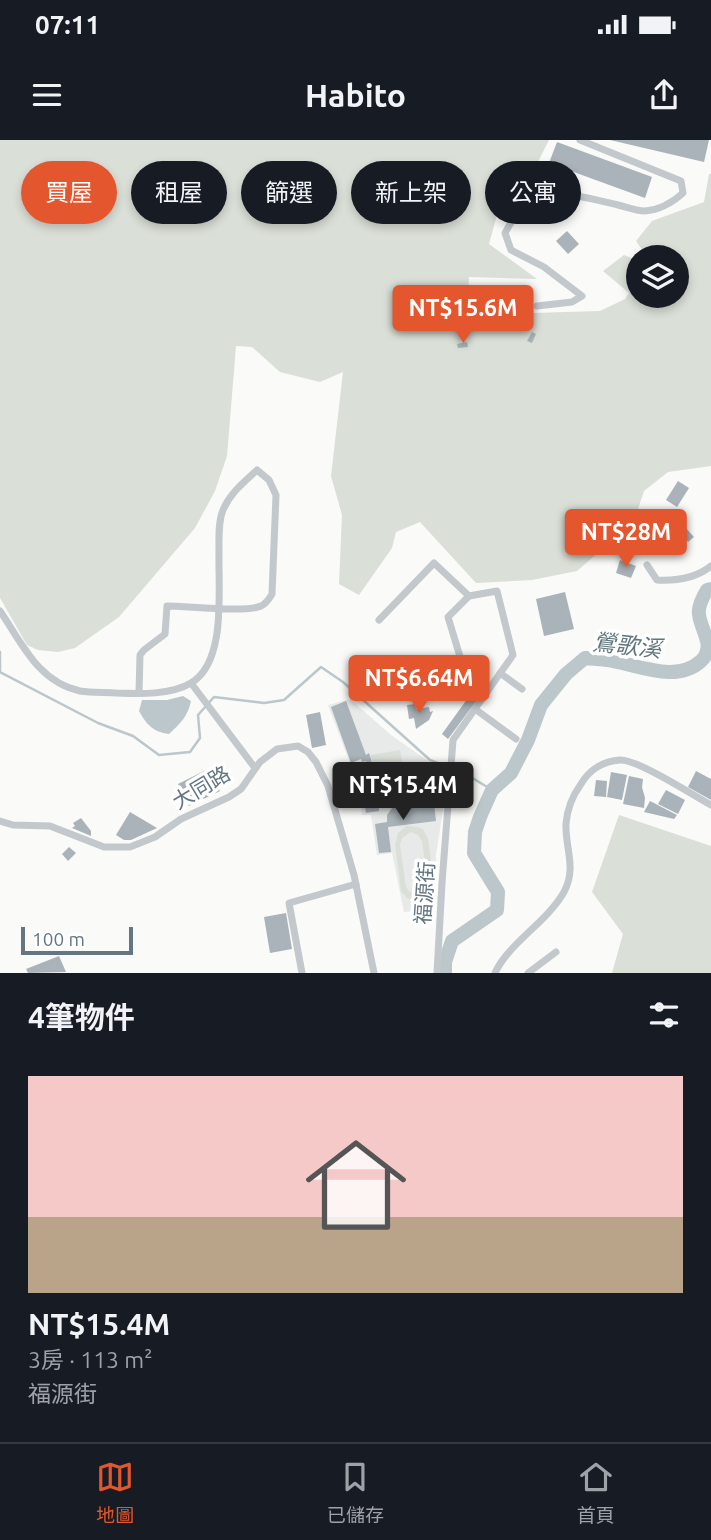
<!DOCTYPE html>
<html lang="zh-TW">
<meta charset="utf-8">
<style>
body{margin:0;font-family:Ubuntu,"Noto Sans TC",sans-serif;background:#242831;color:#f1f3f6;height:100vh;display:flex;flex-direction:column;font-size:26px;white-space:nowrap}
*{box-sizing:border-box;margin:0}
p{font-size:23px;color:#9ea1a6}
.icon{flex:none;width:38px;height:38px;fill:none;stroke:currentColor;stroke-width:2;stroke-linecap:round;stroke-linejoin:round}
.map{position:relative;height:833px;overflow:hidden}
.drawer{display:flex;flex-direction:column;background:#171b24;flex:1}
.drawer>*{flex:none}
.hud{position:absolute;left:21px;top:21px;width:670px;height:63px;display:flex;gap:14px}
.controls{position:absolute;left:626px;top:105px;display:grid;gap:14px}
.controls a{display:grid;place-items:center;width:63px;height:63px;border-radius:50%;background:#171b24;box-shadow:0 4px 10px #0003;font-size:35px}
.scale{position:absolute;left:21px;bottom:18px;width:112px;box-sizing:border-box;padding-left:7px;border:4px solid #657683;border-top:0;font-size:19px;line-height:24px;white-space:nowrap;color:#657683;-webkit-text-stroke:5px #fff;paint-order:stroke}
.price{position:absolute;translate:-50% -60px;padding:0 16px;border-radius:7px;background:#e4572e;color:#fff;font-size:23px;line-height:46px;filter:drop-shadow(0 2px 4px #0008)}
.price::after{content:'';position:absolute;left:50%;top:42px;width:21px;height:16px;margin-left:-10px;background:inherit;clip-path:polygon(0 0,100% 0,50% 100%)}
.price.current{background:#222;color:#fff}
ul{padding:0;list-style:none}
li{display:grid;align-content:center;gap:14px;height:371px;padding:0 28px}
li span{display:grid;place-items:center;height:217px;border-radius:0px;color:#555}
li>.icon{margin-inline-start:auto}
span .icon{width:126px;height:126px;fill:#fffc;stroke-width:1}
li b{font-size:30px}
h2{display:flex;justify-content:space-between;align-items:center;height:84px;padding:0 28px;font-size:30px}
.chip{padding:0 24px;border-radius:32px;background:#171b24;box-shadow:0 4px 10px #0003;font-size:24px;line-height:63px}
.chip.current{background:#e4572e;color:#fff}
.status{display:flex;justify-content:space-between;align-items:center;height:49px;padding:0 35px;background:#171b24;direction:ltr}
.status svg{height:19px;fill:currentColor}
header{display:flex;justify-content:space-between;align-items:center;height:91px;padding:0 28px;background:#171b24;font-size:32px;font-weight:700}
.tabs{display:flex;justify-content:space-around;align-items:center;height:98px;border-top:2px solid #363941;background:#171b24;font-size:19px;color:#9ea1a6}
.tabs a{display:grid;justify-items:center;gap:4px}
.tabs .current{color:#e4572e}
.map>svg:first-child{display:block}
</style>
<div class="status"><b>07:11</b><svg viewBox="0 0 49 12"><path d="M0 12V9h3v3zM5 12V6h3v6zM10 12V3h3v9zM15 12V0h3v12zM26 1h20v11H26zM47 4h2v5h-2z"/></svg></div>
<header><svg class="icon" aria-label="menu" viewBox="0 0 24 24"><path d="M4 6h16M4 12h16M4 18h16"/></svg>Habito<svg class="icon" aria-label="share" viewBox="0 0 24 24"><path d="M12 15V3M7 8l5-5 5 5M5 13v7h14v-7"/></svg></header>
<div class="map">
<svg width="711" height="833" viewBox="0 0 711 833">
<rect width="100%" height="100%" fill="#fafaf8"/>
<path fill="#e8e9e9" d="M 350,559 L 391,595 L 428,621 L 446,628 L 444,663 L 436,715 L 436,769 L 404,772 L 392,713 L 377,715 L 371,675 L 362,675 L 357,628 L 351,626 L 328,565 Z"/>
<g fill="#dadfd7" fill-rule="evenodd">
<path d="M 0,0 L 549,0 L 529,40 L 500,64 L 489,104 L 537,139 L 469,137 L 467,175 L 600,171 L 625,159 L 629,153 L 603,131 L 624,115 L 636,120 L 643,111 L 636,101 L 652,81 L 704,62 L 709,34 L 711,34 L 711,326 L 668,332 L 644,351 L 635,378 L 657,402 L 616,397 L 577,431 L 532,440 L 476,443 L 420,382 L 396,392 L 392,408 L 359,455 L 339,444 L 342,375 L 331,336 L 343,232 L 320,242 L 280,232 L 252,207 L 236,206 L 227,316 L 215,351 L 195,388 L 119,477 L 75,508 L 58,512 L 38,510 L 27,505 L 0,458 ZM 639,117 L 677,117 L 677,156 L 639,156 Z"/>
<path d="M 400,610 L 403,627 L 374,631 L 371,615 Z"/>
<path d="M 619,675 L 711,706 L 711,833 L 612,833 L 623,794 L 592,752 Z"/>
<path d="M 407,686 L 418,687 L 423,689 L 428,699 L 434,746 L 429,756 L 419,761 L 408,759 L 401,751 L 395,704 L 398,693 ZM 411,692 L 418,695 L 422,701 L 428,743 L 425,750 L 419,754 L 411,753 L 406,747 L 400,705 L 402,698 Z"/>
</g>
<path fill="#bbc7cb" d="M 183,556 L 191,561 C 188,576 180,584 169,594 C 153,592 147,585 139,571 L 142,560 L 167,560 Z"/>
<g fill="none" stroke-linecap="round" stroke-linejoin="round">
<path stroke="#bbc7cb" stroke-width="2.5" d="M 0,512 L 0,532 L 98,583 L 133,596 L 159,615 L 190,612 L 200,598 L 198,575 L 214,557 L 264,563 L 284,560 L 321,527 L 343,542 L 430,620 L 466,634 L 492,650"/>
<path stroke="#bbc7cb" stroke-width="14" d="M 445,833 L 445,822 L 452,801 L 497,770 L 498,752 L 474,713 L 475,692 L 480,677 L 492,650 L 511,633 L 528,600 L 541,565 L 566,534 L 585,518 C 594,519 604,519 613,521 C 641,526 677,543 701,521 C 706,517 709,508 707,501 C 701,478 692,475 707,450 L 711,449"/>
</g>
<g fill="#aab3b9">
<path d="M 610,0 L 709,0 L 704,22 Z"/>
<path d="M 557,2 L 652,37 L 645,58 L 549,23 Z"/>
<path d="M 567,91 L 579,104 L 568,114 L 556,101 Z"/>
<path d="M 532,192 L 536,194 L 532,203 L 527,201 Z"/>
<path d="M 467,202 L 468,207 L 458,208 L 457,204 Z"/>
<path d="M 678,341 L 689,348 L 677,367 L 666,360 Z"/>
<path d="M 684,386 L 694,397 L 688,402 L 679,392 Z"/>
<path d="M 620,420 L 636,426 L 631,438 L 616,433 Z"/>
<path d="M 565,452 L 574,489 L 544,496 L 536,459 Z"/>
<path d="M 470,555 L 477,560 L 448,599 L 442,594 Z"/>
<path d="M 346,561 L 366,615 L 369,613 L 371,619 L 375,649 L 378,648 L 379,671 L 366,673 L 360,634 L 368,633 L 366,621 L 362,622 L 361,619 L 351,623 L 331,567 Z"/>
<path d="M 415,564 L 416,569 L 429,567 L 430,572 L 433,571 L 429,580 L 416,589 L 414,578 L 409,579 L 407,565 Z"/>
<path d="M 320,572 L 326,605 L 312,608 L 306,575 Z"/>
<path d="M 220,623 L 227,638 L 216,644 L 220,651 L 189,666 L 178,644 Z"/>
<path d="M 696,631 L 711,639 L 711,660 L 688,647 Z"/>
<path d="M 611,632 L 627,635 L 622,660 L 607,657 Z"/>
<path d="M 629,636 L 643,639 L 642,647 L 645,658 L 644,668 L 623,664 Z"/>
<path d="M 596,640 L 607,641 L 606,657 L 594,656 Z"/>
<path d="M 666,650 L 685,660 L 678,674 L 658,664 Z"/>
<path d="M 650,661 L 677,675 L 674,679 L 644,672 Z"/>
<path d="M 434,663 L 436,681 L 388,687 L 391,712 L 379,713 L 375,684 L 387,682 L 387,675 L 392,668 Z"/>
<path d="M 130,672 L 157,688 L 131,700 L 124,700 L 116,695 Z"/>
<path d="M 81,678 L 91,691 L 91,696 L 72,688 L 75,686 L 73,683 Z"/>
<path d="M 69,707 L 76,713 L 68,721 L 62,714 Z"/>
<path d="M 286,773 L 292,809 L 270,813 L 264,777 Z"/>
<path d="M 59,816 L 66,832 L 28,833 L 26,829 Z"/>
</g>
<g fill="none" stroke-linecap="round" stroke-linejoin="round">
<g stroke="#c3c8cc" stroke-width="7">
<path d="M 537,166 L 572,162 L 582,156 L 544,127 L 511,110 L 505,93 C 532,40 570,54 618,65 C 626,67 636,71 645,71 C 659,70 673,62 683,53 L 681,41 L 580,0"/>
<path d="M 647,425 L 657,440 C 676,441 696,438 711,426"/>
<path d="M 469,456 L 448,477 L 468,543 L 483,557"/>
<path d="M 0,471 C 22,503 38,542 80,551 C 92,553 106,552 117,553 C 140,554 171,555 191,543 C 227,522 218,449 219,412 C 219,399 218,382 223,370 C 230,353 244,342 257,330 L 269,340 L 276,355 L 272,454 C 269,459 267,463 261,466 C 245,473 188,466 167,466 L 165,494 L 144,510 L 140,515 L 139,553"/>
<path d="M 379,480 L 434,423 L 469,456 L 497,451 L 513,515 L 453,600 L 442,743 L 437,833"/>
<path d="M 500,533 L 522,549"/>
<path d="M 191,543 L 255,628"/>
<path d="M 475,569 L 516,599"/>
<circle cx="410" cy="650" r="9"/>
<path d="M 420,651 L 449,650"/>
<path d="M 0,681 L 13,685 L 50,686 L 104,707 L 130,707 L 155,697 L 181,679 L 229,657 L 241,649 L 260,622 L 277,609 L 298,606 L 308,612 L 316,622 L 328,646 L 354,735 L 374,833"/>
<path d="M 302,833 L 289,763 L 356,744"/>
<path d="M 495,833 C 508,804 547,782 564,752 C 577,728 565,708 566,684 C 567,670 573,655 581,644 C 589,630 603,621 620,620 C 637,619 693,655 711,665"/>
<path d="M 528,833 L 556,812"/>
</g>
</g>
<g text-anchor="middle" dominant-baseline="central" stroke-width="7" stroke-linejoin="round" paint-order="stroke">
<g font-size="21" fill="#657683" stroke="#fff">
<text transform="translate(201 647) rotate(-31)">大同路</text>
<text transform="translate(424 753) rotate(-86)">福源街</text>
</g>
<g font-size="23" font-style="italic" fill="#60757c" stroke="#fff">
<text transform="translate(627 505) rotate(6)">鶯歌溪</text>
</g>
</g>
</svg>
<div class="controls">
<a><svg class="icon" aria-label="layers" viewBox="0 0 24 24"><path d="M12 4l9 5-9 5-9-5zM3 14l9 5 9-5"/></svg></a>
</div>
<div class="scale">100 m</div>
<b class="price" style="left:463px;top:205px">NT$15.6M</b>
<b class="price" style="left:626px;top:429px">NT$28M</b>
<b class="price" style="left:419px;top:575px">NT$6.64M</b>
<b class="price current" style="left:403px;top:682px">NT$15.4M</b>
<div class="hud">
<a class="chip current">買屋</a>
<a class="chip">租屋</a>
<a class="chip">篩選</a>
<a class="chip">新上架</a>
<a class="chip">公寓</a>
</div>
</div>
<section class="drawer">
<h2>4筆物件<svg class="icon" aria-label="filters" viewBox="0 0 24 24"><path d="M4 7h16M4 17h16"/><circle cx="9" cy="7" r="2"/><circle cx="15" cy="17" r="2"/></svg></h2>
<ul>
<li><span style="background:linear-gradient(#f6c9c9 65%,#b9a48a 0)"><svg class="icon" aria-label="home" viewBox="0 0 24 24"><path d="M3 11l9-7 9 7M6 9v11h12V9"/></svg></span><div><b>NT$15.4M</b><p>3房 · 113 m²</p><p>福源街</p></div></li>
</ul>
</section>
<nav class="tabs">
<a class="current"><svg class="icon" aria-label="map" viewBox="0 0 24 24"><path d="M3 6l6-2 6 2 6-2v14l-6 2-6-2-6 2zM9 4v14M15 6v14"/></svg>地圖</a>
<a><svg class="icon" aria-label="saved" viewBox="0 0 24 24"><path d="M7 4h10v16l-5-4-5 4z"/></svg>已儲存</a>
<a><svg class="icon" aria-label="home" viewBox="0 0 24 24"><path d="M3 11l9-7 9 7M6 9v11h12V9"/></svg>首頁</a>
</nav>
